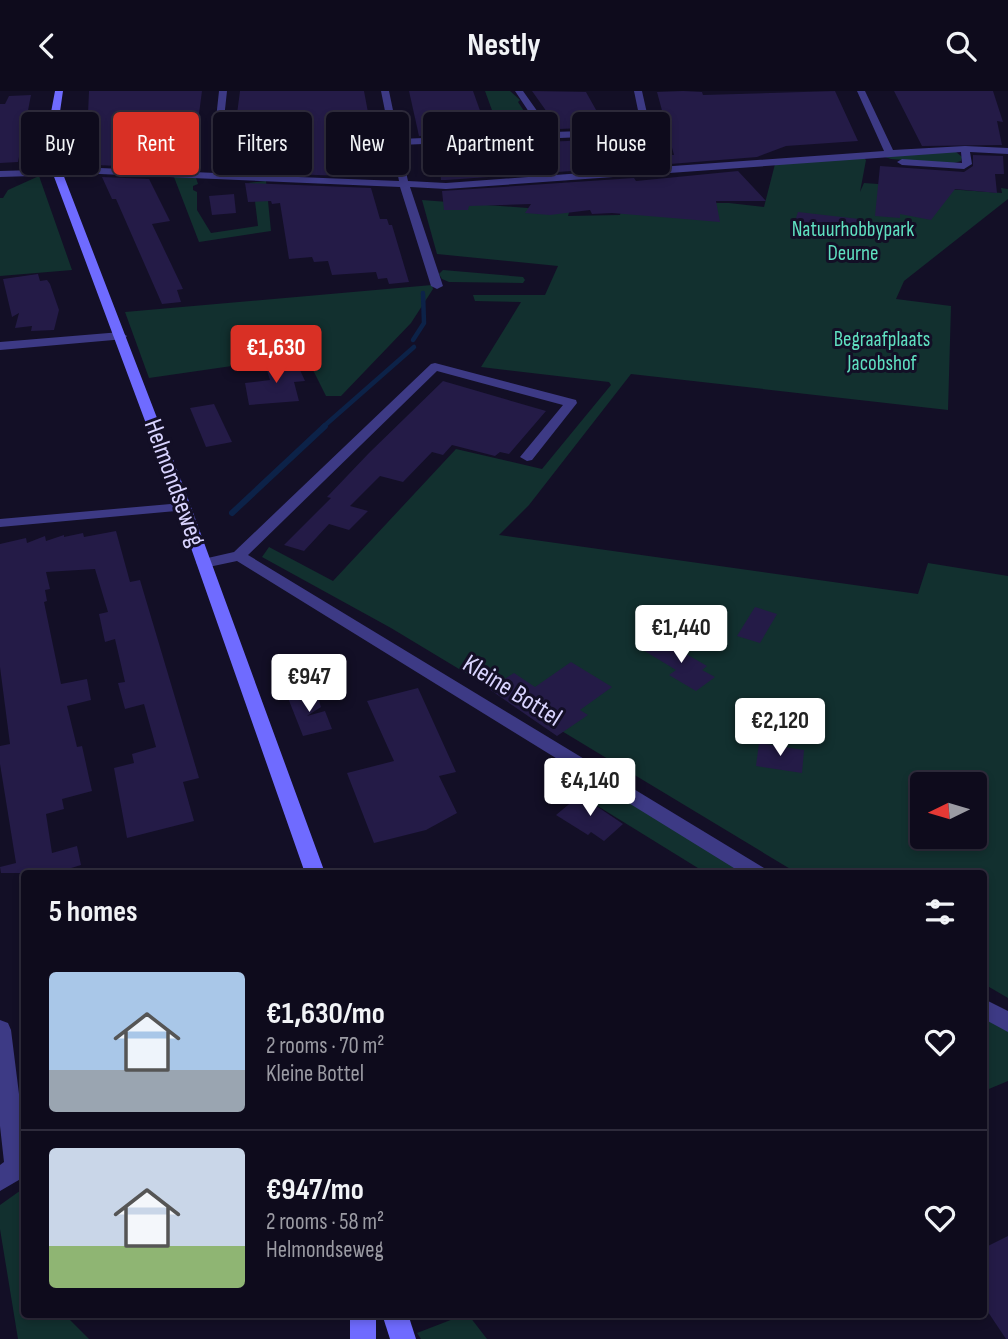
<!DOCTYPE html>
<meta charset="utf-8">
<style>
body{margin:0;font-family:"Sofia Sans Condensed",sans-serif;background:#171425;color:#f1f3f6;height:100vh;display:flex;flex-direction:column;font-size:26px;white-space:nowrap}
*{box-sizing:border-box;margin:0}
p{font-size:23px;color:#9b9ba3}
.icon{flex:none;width:38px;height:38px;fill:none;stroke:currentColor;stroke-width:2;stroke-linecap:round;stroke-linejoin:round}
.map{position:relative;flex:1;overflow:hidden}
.panel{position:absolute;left:21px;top:779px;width:966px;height:448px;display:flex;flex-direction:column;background:#0e0b1c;border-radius:7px;box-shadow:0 4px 10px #0003,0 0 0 2px #2e2b3b}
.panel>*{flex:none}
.hud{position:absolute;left:21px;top:21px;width:966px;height:63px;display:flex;gap:14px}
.needle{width:46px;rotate:265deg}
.tools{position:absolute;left:910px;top:681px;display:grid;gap:14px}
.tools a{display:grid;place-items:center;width:77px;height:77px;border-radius:7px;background:#0e0b1c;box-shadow:0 4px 10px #0003,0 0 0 2px #2e2b3b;font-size:35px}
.price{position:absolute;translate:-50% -60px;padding:0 16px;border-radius:7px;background:#fff;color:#222;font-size:23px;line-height:46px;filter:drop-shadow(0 2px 4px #0008)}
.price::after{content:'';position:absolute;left:50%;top:42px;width:21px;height:16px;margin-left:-10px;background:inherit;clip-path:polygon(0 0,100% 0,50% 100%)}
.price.active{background:#d93025;color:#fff}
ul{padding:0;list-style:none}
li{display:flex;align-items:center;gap:21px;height:175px;padding:0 28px}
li+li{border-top:2px solid #2e2b3b}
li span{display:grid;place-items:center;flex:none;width:196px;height:140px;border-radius:7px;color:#555}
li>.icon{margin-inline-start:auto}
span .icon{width:84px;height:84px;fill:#fffc;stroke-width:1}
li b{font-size:30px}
h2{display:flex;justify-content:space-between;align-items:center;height:84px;padding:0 28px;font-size:30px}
.tag{padding:0 24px;border-radius:7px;background:#0e0b1c;box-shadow:0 4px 10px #0003,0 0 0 2px #2e2b3b;font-size:24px;line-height:63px}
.tag.active{background:#d93025;color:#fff}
header{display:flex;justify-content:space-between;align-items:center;height:91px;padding:0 28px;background:#0e0b1c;font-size:32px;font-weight:700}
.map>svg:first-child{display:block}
</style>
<header><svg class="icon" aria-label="back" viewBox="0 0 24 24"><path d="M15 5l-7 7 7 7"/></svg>Nestly<svg class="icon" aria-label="search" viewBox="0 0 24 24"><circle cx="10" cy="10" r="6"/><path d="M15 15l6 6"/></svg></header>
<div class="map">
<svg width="1008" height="1248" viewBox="0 0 1008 1248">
<rect width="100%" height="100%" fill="#130f26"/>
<g fill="#12302f" fill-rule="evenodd">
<path d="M 485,0 L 510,0 L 520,9 L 518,11 L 524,20 L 531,24 L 528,26 L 533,36 L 539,37 L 541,41 L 501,44 Z"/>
<path d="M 955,60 L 962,66 L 961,70 L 951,73 L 891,68 L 882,65 Z"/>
<path d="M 863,66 L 866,69 L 860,101 L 864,92 L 1002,102 L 1001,97 L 1008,98 L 1008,108 L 904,190 L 896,208 L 951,215 L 948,319 L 631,283 L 529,414 L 499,444 L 918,503 L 928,472 L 1008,485 L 1008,907 L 984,893 L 984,782 L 797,782 L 391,537 L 262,466 L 269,456 L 333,490 L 456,358 L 542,378 L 611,294 L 609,291 L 481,276 L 521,211 L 475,210 L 473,204 L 545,204 L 558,175 L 437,163 L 422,109 L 554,119 L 571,114 L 568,125 L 620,124 L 624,112 L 729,112 L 764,116 L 775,73 ZM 922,693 L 975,693 L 975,746 L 922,746 Z"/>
<path d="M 39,85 L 72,179 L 0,185 L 0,107 L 3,107 L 8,99 Z"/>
<path d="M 174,86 L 196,87 L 198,93 L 193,95 L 193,99 L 197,101 L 197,119 L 211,142 L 258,135 L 253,94 L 248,92 L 266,90 L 271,140 L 199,151 Z"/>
<path d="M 443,179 L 523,186 L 525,189 L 523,192 L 449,191 L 442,188 L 439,183 Z"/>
<path d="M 432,194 L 433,198 L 411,232 L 341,305 L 326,305 L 308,269 L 274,269 L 149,287 L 125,221 Z"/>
<path d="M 581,672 L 760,782 L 706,782 L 562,693 L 565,684 Z"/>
<path d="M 984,921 L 1008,938 L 1008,990 L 984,1000 Z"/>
<path d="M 24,1097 L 24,1223 L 64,1223 L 89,1248 L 18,1248 L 0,1138 L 0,1114 Z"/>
<path d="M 461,1225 L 470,1226 L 487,1248 L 421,1248 L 417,1242 Z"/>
</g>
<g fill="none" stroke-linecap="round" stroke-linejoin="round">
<g stroke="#0c2248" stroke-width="4.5">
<path d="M 413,249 L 424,232 L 423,202"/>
<path d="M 323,336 L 414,256"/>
</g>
<path stroke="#0c2248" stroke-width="6" d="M 232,422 L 325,335"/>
</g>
<g fill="#241b47">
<path d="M 89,0 L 202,0 L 197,38 L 199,74 L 160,77 L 97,74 L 95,69 L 86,70 Z"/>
<path d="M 240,0 L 364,0 L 379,80 L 375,81 L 375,85 L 368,86 L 243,81 L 237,23 Z"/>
<path d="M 409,0 L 473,0 L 488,42 L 419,45 Z"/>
<path d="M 532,0 L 586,1 L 628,76 L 446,89 L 441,89 L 439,69 L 424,70 L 421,56 L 567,50 L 583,49 L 589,45 L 589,41 L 583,37 L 559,38 Z"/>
<path d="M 683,0 L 702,1 L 703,4 L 835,0 L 858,50 L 786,55 L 757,66 L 670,73 L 664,64 L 674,64 L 657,1 Z"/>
<path d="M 894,0 L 993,0 L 1003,31 L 997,30 L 1002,54 L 922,55 Z"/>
<path d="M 31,4 L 18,71 L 0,72 L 0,13 L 5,13 L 9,5 Z"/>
<path d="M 973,64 L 1003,65 L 1004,83 L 995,83 L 997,102 L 955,98 L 931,129 L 900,123 L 900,127 L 875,125 L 880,75 L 964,81 L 973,75 Z"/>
<path d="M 738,80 L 766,110 L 716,110 L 720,131 L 612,122 L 592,123 L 590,119 L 550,124 L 525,122 L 531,113 L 469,115 L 468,119 L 444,119 L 442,100 L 634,87 L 636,90 Z"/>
<path d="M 102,86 L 149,88 L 170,130 L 152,133 L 183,198 L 177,199 L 181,211 L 162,213 L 116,108 L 112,108 Z"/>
<path d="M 245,92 L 371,97 L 380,128 L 387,128 L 389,134 L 392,134 L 409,191 L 389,193 L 387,187 L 378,188 L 376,181 L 332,184 L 328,170 L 314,171 L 312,166 L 289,168 L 280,112 L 272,113 L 271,110 L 248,111 Z"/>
<path d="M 234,103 L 236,122 L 212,124 L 209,105 Z"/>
<path d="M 798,121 L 859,128 L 858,145 L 792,139 Z"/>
<path d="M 38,183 L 40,190 L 47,189 L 50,193 L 59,219 L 54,239 L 31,240 L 32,235 L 15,237 L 19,222 L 12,226 L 3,188 Z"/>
<path d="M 296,270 L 305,290 L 294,291 L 299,310 L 249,314 L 245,292 L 270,289 L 265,273 Z"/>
<path d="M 443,290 L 546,320 L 509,363 L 500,361 L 495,365 L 452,354 L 443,364 L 432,361 L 403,391 L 380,385 L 350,415 L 368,420 L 349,439 L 329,433 L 304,460 L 284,454 L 331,407 L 327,406 L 369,362 Z"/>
<path d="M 214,313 L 232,351 L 206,356 L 190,317 Z"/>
<path d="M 116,440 L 130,491 L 140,489 L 199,687 L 183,691 L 194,730 L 127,747 L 114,677 L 134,672 L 132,663 L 156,656 L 144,613 L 125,618 L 118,592 L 125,591 L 115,548 L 105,551 L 99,523 L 108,521 L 95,478 L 46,481 L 50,498 L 45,499 L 47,510 L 44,511 L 61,593 L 87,588 L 91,609 L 67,615 L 77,656 L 82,655 L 92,700 L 62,708 L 64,718 L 46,723 L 52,762 L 77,755 L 81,774 L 68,778 L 69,782 L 1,782 L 0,776 L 16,772 L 0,673 L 0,655 L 10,653 L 0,576 L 0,453 L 26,447 L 27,452 L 45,445 L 46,450 L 64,444 L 64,446 L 83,442 L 84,446 Z"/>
<path d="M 755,516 L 777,523 L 760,552 L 737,545 Z"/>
<path d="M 660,548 L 707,575 L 702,579 L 715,586 L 696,600 L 669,584 L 676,579 L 643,559 Z"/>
<path d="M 571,571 L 612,596 L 580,619 L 588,624 L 557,645 L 489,598 L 514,582 L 535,596 Z"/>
<path d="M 418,597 L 456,681 L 439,685 L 457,722 L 426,739 L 374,752 L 347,682 L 394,670 L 367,610 Z"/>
<path d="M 316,600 L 321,616 L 307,625 L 325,620 L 332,638 L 303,645 L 288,607 Z"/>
<path d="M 759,652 L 804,659 L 802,682 L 756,675 Z"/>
<path d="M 580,704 L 623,733 L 604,750 L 591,741 L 588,744 L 556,724 Z"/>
<path d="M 1008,1145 L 1008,1248 L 1006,1248 L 984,1215 L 984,1157 Z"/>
</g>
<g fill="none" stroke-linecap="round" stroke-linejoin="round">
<g fill="#3d3a85" fill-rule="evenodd">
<path d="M 219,0 L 227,0 L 223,37 L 226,83 L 399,90 L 381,0 L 389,0 L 399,48 L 543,42 L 515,0 L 523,0 L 552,41 L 583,40 L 587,43 L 583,46 L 400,54 L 408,90 L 446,92 L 650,77 L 634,0 L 642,0 L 659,76 L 884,60 L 857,0 L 865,0 L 893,59 L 965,55 L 1008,57 L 1008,63 L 970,61 L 972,73 L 964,78 L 902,74 L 897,71 L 902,68 L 962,72 L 961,61 L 446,98 L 410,96 L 443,195 L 437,198 L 431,195 L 400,96 L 100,83 L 0,86 L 0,80 L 100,77 L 216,82 L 215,37 Z"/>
<path d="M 121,241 L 127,245 L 125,248 L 0,259 L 0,251 Z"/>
<path d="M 435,272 L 576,309 L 577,312 L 532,369 L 527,370 L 520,366 L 563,314 L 437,280 L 248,464 L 764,777 L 767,782 L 742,782 L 237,470 L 204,477 L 196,472 L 199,469 L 234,461 L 431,273 Z"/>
<path d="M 182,412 L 189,416 L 187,419 L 0,436 L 0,428 Z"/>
<path d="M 984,908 L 1008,920 L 1008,941 L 984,928 Z"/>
<path d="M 0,929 L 8,932 L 11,939 L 24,1043 L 24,1086 L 0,1100 L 0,1074 L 4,1071 L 0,1035 Z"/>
</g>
<g fill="#6f6bff" fill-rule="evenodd">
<path d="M 55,0 L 63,0 L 56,48 L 63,83 L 184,397 L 325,782 L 305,782 L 170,397 L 53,83 L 46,48 Z"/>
<rect x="350" y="1223" width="26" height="25"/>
<path d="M 382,1223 L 408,1223 L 416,1248 L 390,1248 Z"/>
</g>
</g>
<g text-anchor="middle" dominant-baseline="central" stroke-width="6" stroke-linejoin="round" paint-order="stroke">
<g font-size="21" fill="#5fe0c0" stroke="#130f26">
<text x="853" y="138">Natuurhobbypark<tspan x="853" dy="24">Deurne</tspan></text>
<text x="882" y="248">Begraafplaats<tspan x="882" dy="24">Jacobshof</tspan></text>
</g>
<g font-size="26" fill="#d9d4ff" stroke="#130f26">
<text transform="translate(174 392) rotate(70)">Helmondseweg</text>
<text transform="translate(512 600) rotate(32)">Kleine Bottel</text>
</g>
</g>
</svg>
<div class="tools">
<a><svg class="needle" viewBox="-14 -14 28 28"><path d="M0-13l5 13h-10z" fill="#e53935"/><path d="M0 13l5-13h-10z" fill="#9b9ba3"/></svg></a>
</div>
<b class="price active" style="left:276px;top:294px">€1,630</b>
<b class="price" style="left:681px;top:574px">€1,440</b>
<b class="price" style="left:309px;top:623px">€947</b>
<b class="price" style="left:780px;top:667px">€2,120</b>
<b class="price" style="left:590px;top:727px">€4,140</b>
<div class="hud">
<a class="tag">Buy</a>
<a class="tag active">Rent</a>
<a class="tag">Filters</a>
<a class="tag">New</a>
<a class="tag">Apartment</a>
<a class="tag">House</a>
</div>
<section class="panel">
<h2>5 homes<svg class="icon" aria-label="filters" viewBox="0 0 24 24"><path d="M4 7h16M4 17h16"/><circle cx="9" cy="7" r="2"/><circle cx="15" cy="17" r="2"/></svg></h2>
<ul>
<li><span style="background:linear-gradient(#a9c7e8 70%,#9aa5b1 0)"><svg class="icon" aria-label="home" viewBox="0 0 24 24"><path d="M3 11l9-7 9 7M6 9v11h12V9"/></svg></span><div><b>€1,630/mo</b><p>2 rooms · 70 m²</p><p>Kleine Bottel</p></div><svg class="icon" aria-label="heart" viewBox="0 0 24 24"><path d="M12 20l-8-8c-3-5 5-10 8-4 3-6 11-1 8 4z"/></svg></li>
<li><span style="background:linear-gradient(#c9d6e8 70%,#8fb573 0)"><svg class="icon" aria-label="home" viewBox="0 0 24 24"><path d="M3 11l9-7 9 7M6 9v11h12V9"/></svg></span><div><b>€947/mo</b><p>2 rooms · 58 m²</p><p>Helmondseweg</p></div><svg class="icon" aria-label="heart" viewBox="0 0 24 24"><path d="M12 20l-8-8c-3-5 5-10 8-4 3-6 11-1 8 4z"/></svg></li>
</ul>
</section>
</div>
